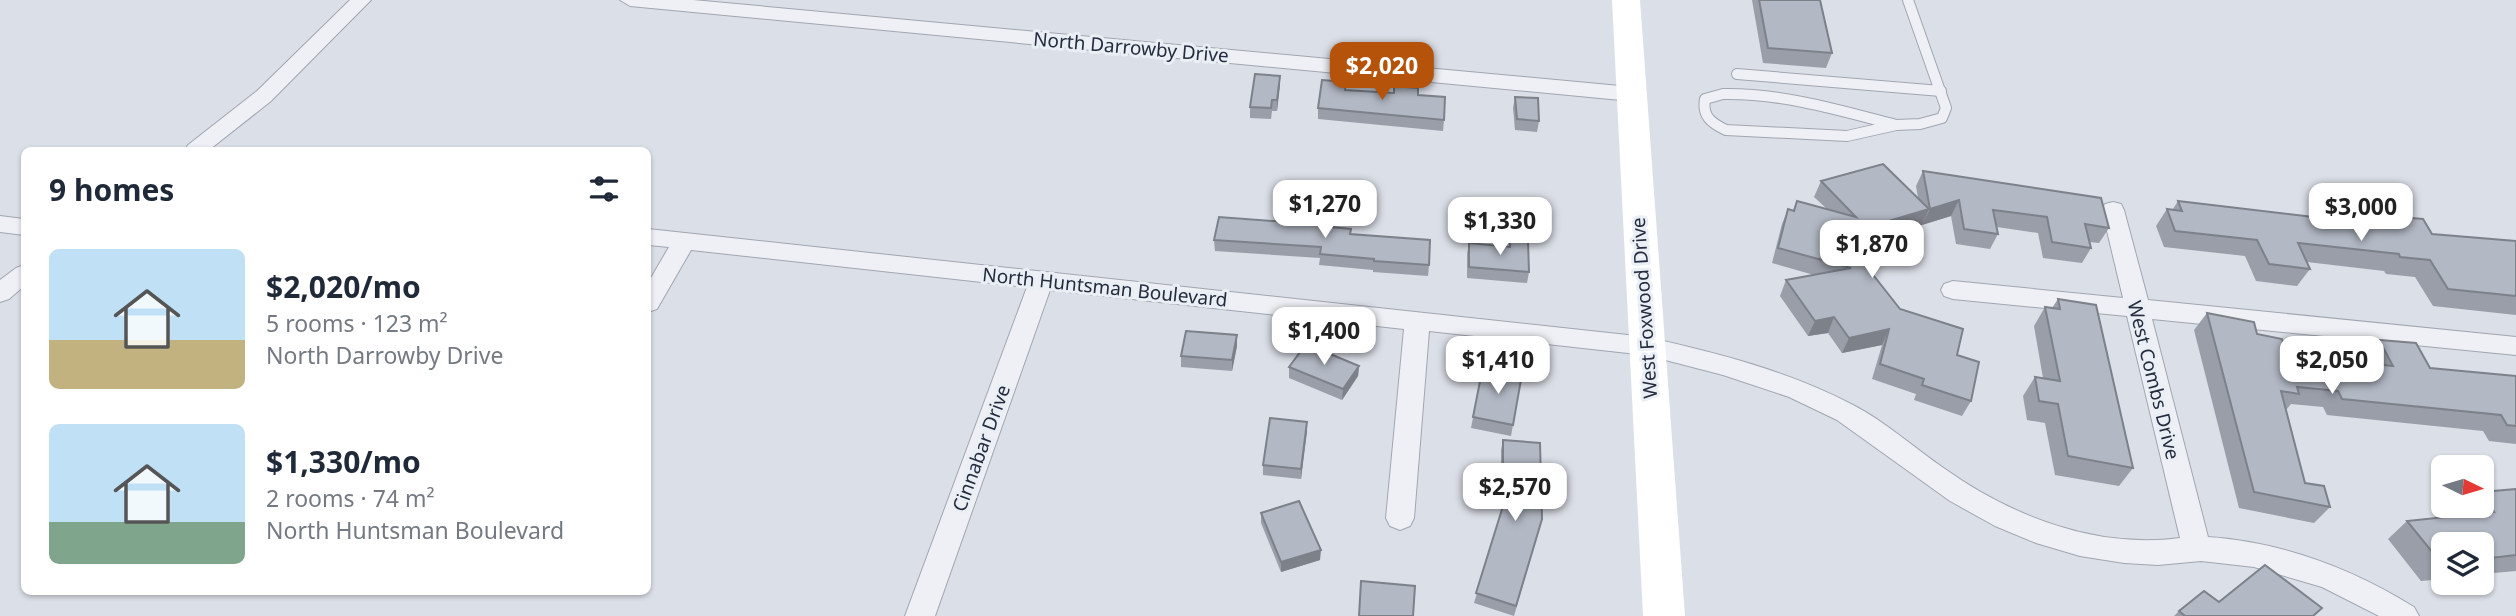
<!DOCTYPE html>
<meta charset="utf-8">
<style>
body{margin:0;font-family:"Noto Sans",sans-serif;background:#f6f6f7;color:#1f2937;height:100vh;display:flex;flex-direction:column;font-size:26px;white-space:nowrap}
*{box-sizing:border-box;margin:0}
p{font-size:23px;color:#747a83}
.icon{flex:none;width:38px;height:38px;fill:none;stroke:currentColor;stroke-width:2;stroke-linecap:round;stroke-linejoin:round}
.map{position:relative;flex:1;overflow:hidden}
.side{position:absolute;left:21px;top:147px;width:630px;height:448px;display:flex;flex-direction:column;background:#fff;border-radius:10px;box-shadow:0 2px 5px #0004}
.side>*{flex:none}
.needle{width:46px;rotate:95deg}
.tools{position:absolute;left:2431px;top:455px;display:grid;gap:14px}
.tools a{display:grid;place-items:center;width:63px;height:63px;border-radius:10px;background:#fff;box-shadow:0 2px 5px #0004;font-size:35px}
.price{position:absolute;translate:-50% -60px;padding:0 16px;border-radius:14px;background:#fff;color:#222;font-size:23px;line-height:46px;filter:drop-shadow(0 2px 4px #0008)}
.price::after{content:'';position:absolute;left:50%;top:42px;width:21px;height:16px;margin-left:-10px;background:inherit;clip-path:polygon(0 0,100% 0,50% 100%)}
.price.current{background:#b45309;color:#fff}
ul{padding:0;list-style:none}
li{display:flex;align-items:center;gap:21px;height:175px;padding:0 28px}
li span{display:grid;place-items:center;flex:none;width:196px;height:140px;border-radius:10px;color:#555}
li>.icon{margin-inline-start:auto}
span .icon{width:84px;height:84px;fill:#fffc;stroke-width:1}
li b{font-size:30px}
h2{display:flex;justify-content:space-between;align-items:center;height:84px;padding:0 28px;font-size:30px}
.map>svg:first-child{display:block}
</style>
<div class="map">
<svg width="2516" height="616" viewBox="0 0 2516 616">
<rect width="100%" height="100%" fill="#dbdfe7"/>
<g fill="none" stroke-linecap="round" stroke-linejoin="round">
<g stroke="#a0a6b1" stroke-width="12">
<g id="service">
<path d="M 1737,74 L 1941,91"/>
<path d="M 1723,94 C 1782,93 1839,110 1896,125 L 1847,136 L 1726,130 C 1711,123 1702,116 1705,99 Z"/>
<path d="M 1896,125 L 1920,124 L 1942,118 L 1946,108 L 1908,0"/>
</g>
</g>
<g stroke="#a0a6b1" stroke-width="2">
<g id="minor">
<path d="M 350,0 L 371,0 L 271,101 L 209,150 L 185,150 L 188,145 L 257,91 Z"/>
<path d="M 620,0 L 693,0 L 1631,87 L 1638,89 L 1641,94 L 1638,99 L 1631,101 L 630,6 Z"/>
<path d="M 2113,202 L 2121,204 L 2124,210 L 2148,300 L 2516,337 L 2516,355 L 2152,319 L 2208,537 C 2282,542 2351,568 2414,607 L 2419,616 L 2379,616 L 2322,587 L 2254,567 L 2201,561 L 2158,565 L 2124,563 L 2080,556 L 2036,543 L 1995,526 L 1950,501 L 1837,420 L 1789,397 L 1723,375 L 1646,355 L 1429,331 L 1414,518 L 1410,526 L 1400,530 L 1390,526 L 1386,518 L 1404,329 L 1050,290 L 935,616 L 905,616 L 1027,287 L 691,250 L 657,309 L 648,312 L 648,283 L 669,247 L 648,245 L 648,229 L 1646,337 C 1717,353 1789,371 1853,405 C 1886,422 1914,448 1945,469 C 2013,517 2097,549 2180,538 L 2127,316 L 1953,299 L 1944,296 L 1941,290 L 1944,284 L 1953,281 L 2123,298 L 2102,210 L 2105,204 Z"/>
<path d="M 0,216 L 24,219 L 24,235 L 0,232 Z"/>
<path d="M 24,265 L 24,286 L 9,299 L 0,302 L 0,280 L 16,268 Z"/>
</g>
</g>
<use href="#service" stroke="#eef0f5" stroke-width="10"/>
<use href="#minor" fill="#eef0f5" fill-rule="evenodd"/>
<path fill="#fff" fill-rule="evenodd" d="M 1612,0 L 1640,0 L 1685,616 L 1643,616 Z"/>
</g>
<g fill="#999ea9">
<path d="M 1752,0 L 1820,0 L 1832,53 L 1826,68 L 1763,63 Z"/>
<path d="M 1280,76 L 1277,111 L 1272,111 L 1271,119 L 1250,118 L 1250,107 Z"/>
<path d="M 1345,90 L 1418,95 L 1444,120 L 1443,131 L 1318,119 L 1318,108 Z"/>
<path d="M 1515,97 L 1539,121 L 1537,132 L 1515,130 L 1513,108 Z"/>
<path d="M 1923,171 L 2109,228 L 2099,243 L 2089,242 L 2091,248 L 2082,263 L 2043,258 L 2038,233 L 1997,227 L 1998,234 L 1990,249 L 1956,244 L 1951,216 L 1872,240 L 1867,267 L 1900,309 L 1957,355 L 1971,401 L 1962,416 L 1914,400 L 1916,394 L 1872,379 L 1882,345 L 1842,353 L 1828,333 L 1808,336 L 1780,296 L 1786,280 L 1814,275 L 1772,263 L 1782,224 L 1788,209 L 1793,210 L 1797,201 L 1827,209 L 1814,197 L 1821,181 L 1918,198 L 1916,186 Z"/>
<path d="M 2178,201 L 2368,223 L 2375,215 L 2432,234 L 2516,241 L 2516,315 L 2433,306 L 2415,277 L 2386,274 L 2384,271 L 2307,262 L 2310,269 L 2297,286 L 2256,281 L 2245,256 L 2164,247 L 2156,226 L 2167,209 L 2173,209 Z"/>
<path d="M 1322,217 L 1321,226 L 1350,234 L 1429,265 L 1428,276 L 1373,272 L 1373,270 L 1319,265 L 1320,258 L 1215,251 L 1214,240 L 1301,223 Z"/>
<path d="M 1510,240 L 1529,272 L 1527,283 L 1467,278 L 1467,254 L 1469,243 L 1508,247 Z"/>
<path d="M 2058,299 L 2133,468 L 2119,486 L 2055,475 L 2045,423 L 2027,420 L 2023,396 L 2035,377 L 2043,378 L 2034,326 L 2045,307 L 2052,308 Z"/>
<path d="M 2207,313 L 2257,334 L 2287,355 L 2367,363 L 2364,357 L 2379,340 L 2430,368 L 2516,376 L 2516,444 L 2489,441 L 2483,431 L 2327,415 L 2323,407 L 2291,404 L 2286,410 L 2305,483 L 2330,507 L 2314,523 L 2239,508 L 2194,330 Z"/>
<path d="M 1237,346 L 1232,371 L 1181,367 L 1181,356 Z"/>
<path d="M 1359,366 L 1358,376 L 1342,400 L 1289,378 L 1289,367 Z"/>
<path d="M 1483,366 L 1522,374 L 1511,436 L 1471,428 Z"/>
<path d="M 1307,422 L 1301,479 L 1263,475 L 1263,465 Z"/>
<path d="M 1503,440 L 1542,519 L 1514,616 L 1474,603 L 1501,513 L 1501,450 Z"/>
<path d="M 2516,489 L 2516,571 L 2482,574 L 2482,544 L 2443,544 L 2443,579 L 2421,581 L 2388,539 L 2407,521 L 2461,516 L 2457,511 L 2462,506 L 2482,506 L 2482,492 Z"/>
<path d="M 1261,513 L 1320,560 L 1281,572 L 1261,523 Z"/>
<path d="M 2219,602 L 2314,616 L 2174,616 L 2179,611 Z"/>
</g>
<g fill="#7d8189">
<path d="M 1280,76 L 1280,86 L 1277,111 L 1277,100 Z"/>
<path d="M 1959,200 L 1951,216 L 1922,225 L 1930,209 Z"/>
<path d="M 1929,209 L 1922,225 L 1868,241 L 1875,225 Z"/>
<path d="M 1834,317 L 1828,333 L 1808,336 L 1815,321 Z"/>
<path d="M 1889,329 L 1882,345 L 1842,353 L 1849,338 Z"/>
<path d="M 1237,335 L 1237,346 L 1232,371 L 1232,360 Z"/>
<path d="M 1359,366 L 1358,376 L 1342,400 L 1343,389 Z"/>
<path d="M 1307,422 L 1307,432 L 1301,479 L 1301,469 Z"/>
<path d="M 1321,550 L 1320,560 L 1281,572 L 1281,562 Z"/>
</g>
<g fill="#b2b8c4" stroke="#7d8189" stroke-width="2">
<path d="M 1759,0 L 1820,0 L 1832,53 L 1768,48 Z"/>
<path d="M 1255,74 L 1280,76 L 1277,100 L 1272,100 L 1271,108 L 1250,107 Z"/>
<path d="M 1322,80 L 1346,82 L 1345,90 L 1394,93 L 1394,86 L 1418,88 L 1418,95 L 1445,97 L 1444,120 L 1318,108 Z"/>
<path d="M 1515,97 L 1538,98 L 1539,121 L 1517,119 Z"/>
<path d="M 1883,164 L 1929,209 L 1875,225 L 1867,267 L 1900,309 L 1963,329 L 1957,355 L 1979,362 L 1971,401 L 1922,385 L 1924,379 L 1880,364 L 1889,329 L 1849,338 L 1834,317 L 1815,321 L 1786,280 L 1851,268 L 1778,248 L 1788,209 L 1794,211 L 1797,201 L 1856,217 L 1821,181 Z"/>
<path d="M 1923,171 L 2101,198 L 2109,228 L 2085,224 L 2091,248 L 2052,242 L 2047,217 L 1993,210 L 1998,234 L 1964,229 L 1959,200 L 1930,209 Z"/>
<path d="M 2178,201 L 2381,225 L 2375,215 L 2423,219 L 2432,234 L 2516,241 L 2516,296 L 2448,289 L 2430,260 L 2400,257 L 2399,254 L 2298,243 L 2310,269 L 2269,264 L 2257,240 L 2175,231 L 2167,209 L 2182,211 Z"/>
<path d="M 1302,216 L 1322,217 L 1320,226 L 1351,229 L 1350,234 L 1430,240 L 1429,265 L 1374,261 L 1374,259 L 1320,254 L 1321,247 L 1214,240 L 1219,217 L 1301,223 Z"/>
<path d="M 1510,240 L 1528,241 L 1529,272 L 1469,267 L 1469,243 L 1510,247 Z"/>
<path d="M 2058,299 L 2096,305 L 2133,468 L 2068,456 L 2058,404 L 2039,401 L 2035,377 L 2060,381 L 2045,307 L 2060,309 Z"/>
<path d="M 2207,313 L 2254,322 L 2257,334 L 2282,339 L 2287,355 L 2393,366 L 2379,340 L 2416,343 L 2430,368 L 2516,376 L 2516,426 L 2507,425 L 2501,415 L 2342,399 L 2338,391 L 2297,387 L 2299,394 L 2281,391 L 2305,483 L 2324,486 L 2330,507 L 2254,492 Z"/>
<path d="M 1186,331 L 1237,335 L 1232,360 L 1181,356 Z"/>
<path d="M 1306,344 L 1359,366 L 1343,389 L 1289,367 Z"/>
<path d="M 1483,366 L 1522,374 L 1513,425 L 1473,417 Z"/>
<path d="M 1270,418 L 1307,422 L 1301,469 L 1263,465 Z"/>
<path d="M 1503,440 L 1540,443 L 1542,519 L 1516,606 L 1476,593 L 1503,506 Z"/>
<path d="M 2516,489 L 2516,555 L 2482,559 L 2482,544 L 2443,544 L 2443,563 L 2441,563 L 2407,521 L 2494,512 L 2482,498 L 2482,492 Z"/>
<path d="M 1299,501 L 1321,550 L 1281,562 L 1261,513 Z"/>
<path d="M 2265,565 L 2322,608 L 2313,616 L 2185,616 L 2179,611 L 2204,591 L 2219,602 Z"/>
<path d="M 1361,581 L 1415,586 L 1413,616 L 1359,616 Z"/>
</g>
<g text-anchor="middle" dominant-baseline="central" stroke-width="6" stroke-linejoin="round" paint-order="stroke">
<g font-size="19" fill="#242c3e" stroke="#eaeef5">
<text transform="translate(1131 47) rotate(5)">North Darrowby Drive</text>
<text transform="translate(1105 287) rotate(6)">North Huntsman Boulevard</text>
<text transform="translate(1644 308) rotate(-94)">West Foxwood Drive</text>
<text transform="translate(2154 380) rotate(76)">West Combs Drive</text>
<text transform="translate(981 448) rotate(-70)">Cinnabar Drive</text>
</g>
</g>
</svg>
<div class="tools">
<a><svg class="needle" viewBox="-14 -14 28 28"><path d="M0-13l5 13h-10z" fill="#e53935"/><path d="M0 13l5-13h-10z" fill="#747a83"/></svg></a>
<a><svg class="icon" aria-label="layers" viewBox="0 0 24 24"><path d="M12 4l9 5-9 5-9-5zM3 14l9 5 9-5"/></svg></a>
</div>
<b class="price current" style="left:1382px;top:102px">$2,020</b>
<b class="price" style="left:1325px;top:240px">$1,270</b>
<b class="price" style="left:2361px;top:243px">$3,000</b>
<b class="price" style="left:1500px;top:257px">$1,330</b>
<b class="price" style="left:1872px;top:280px">$1,870</b>
<b class="price" style="left:1324px;top:367px">$1,400</b>
<b class="price" style="left:1498px;top:396px">$1,410</b>
<b class="price" style="left:2332px;top:396px">$2,050</b>
<b class="price" style="left:1515px;top:523px">$2,570</b>
<section class="side">
<h2>9 homes<svg class="icon" aria-label="filters" viewBox="0 0 24 24"><path d="M4 7h16M4 17h16"/><circle cx="9" cy="7" r="2"/><circle cx="15" cy="17" r="2"/></svg></h2>
<ul>
<li><span style="background:linear-gradient(#bfe0f5 65%,#c2b280 0)"><svg class="icon" aria-label="home" viewBox="0 0 24 24"><path d="M3 11l9-7 9 7M6 9v11h12V9"/></svg></span><div><b>$2,020/mo</b><p>5 rooms · 123 m²</p><p>North Darrowby Drive</p></div></li>
<li><span style="background:linear-gradient(#bfe0f5 70%,#7fa58c 0)"><svg class="icon" aria-label="home" viewBox="0 0 24 24"><path d="M3 11l9-7 9 7M6 9v11h12V9"/></svg></span><div><b>$1,330/mo</b><p>2 rooms · 74 m²</p><p>North Huntsman Boulevard</p></div></li>
</ul>
</section>
</div>
